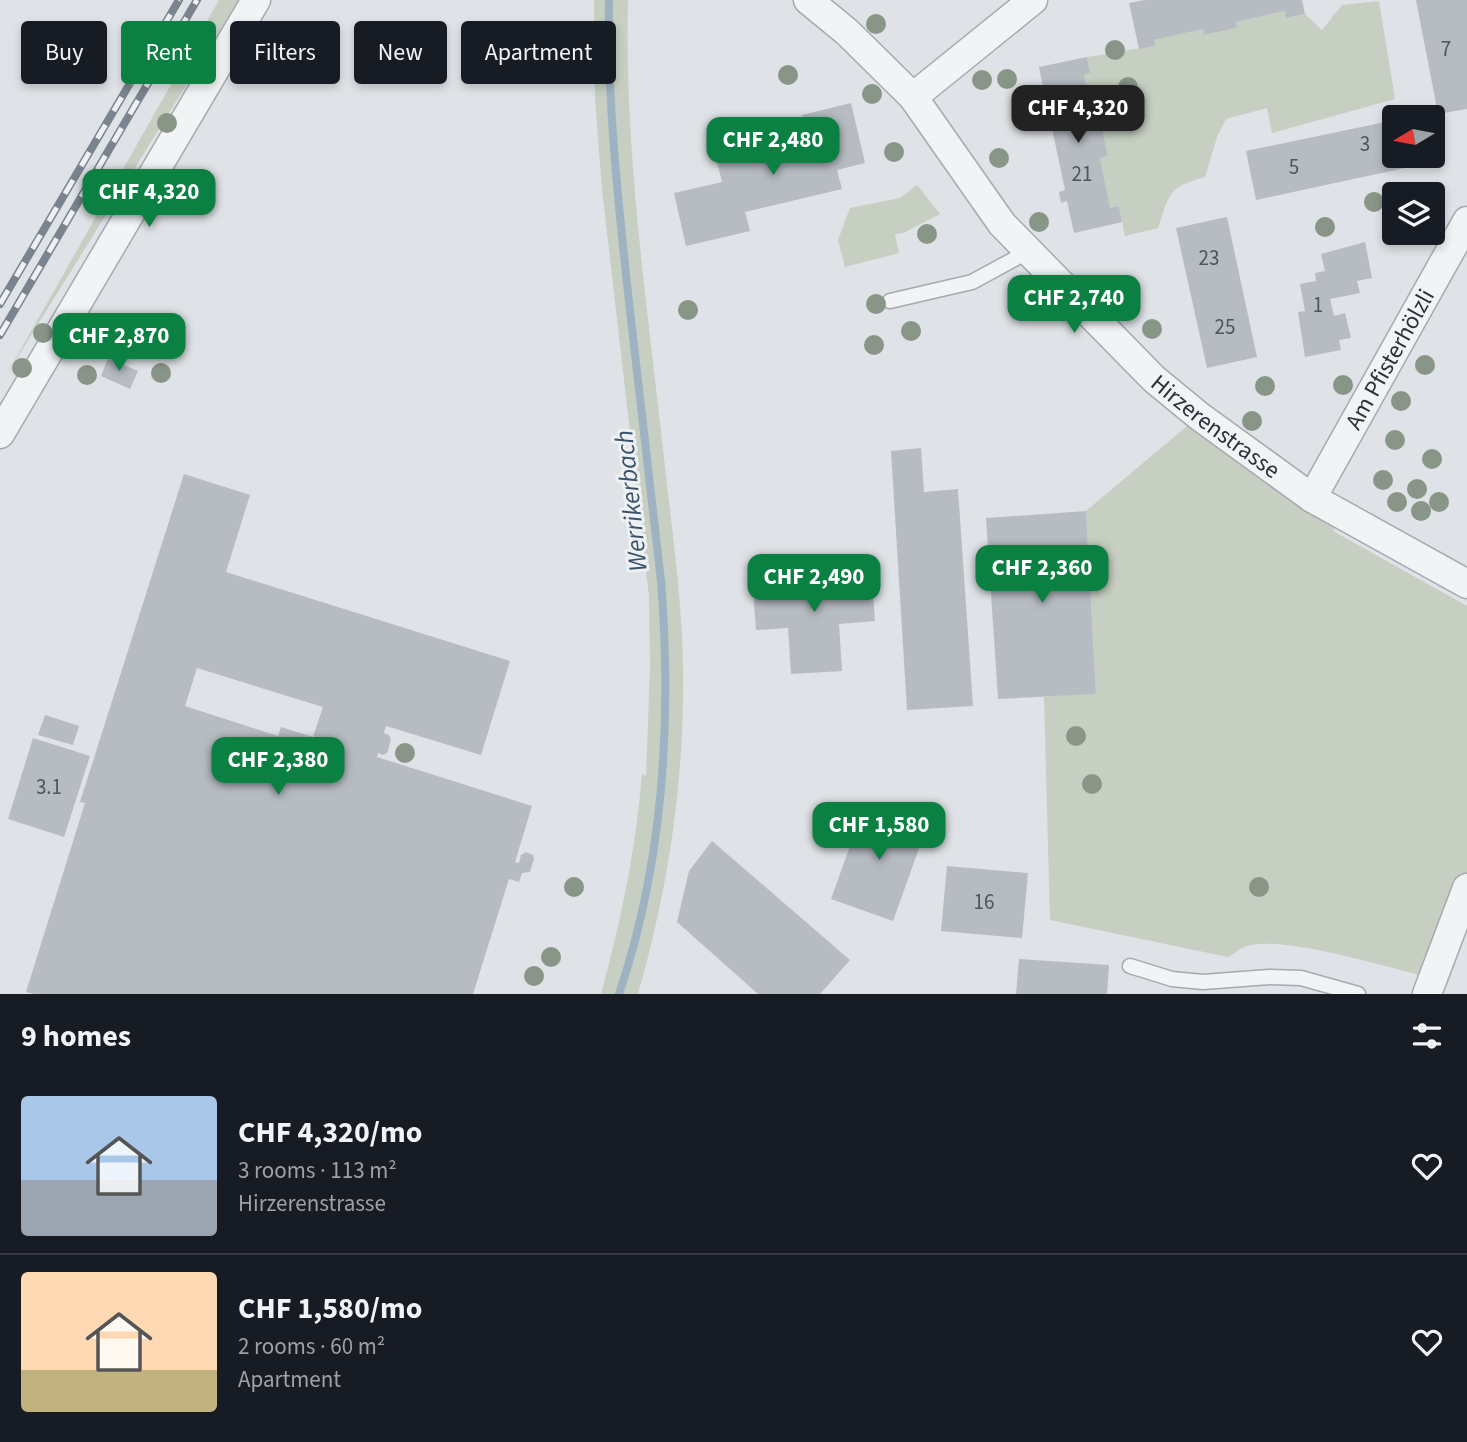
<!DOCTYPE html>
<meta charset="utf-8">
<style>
body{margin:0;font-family:"Source Sans 3",sans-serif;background:#242831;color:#f1f3f6;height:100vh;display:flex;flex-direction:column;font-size:26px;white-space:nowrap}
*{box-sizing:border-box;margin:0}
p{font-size:23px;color:#9ea1a6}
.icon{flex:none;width:38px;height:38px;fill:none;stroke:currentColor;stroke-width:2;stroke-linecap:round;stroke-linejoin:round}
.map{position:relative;height:994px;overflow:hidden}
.side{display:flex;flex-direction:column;background:#171b24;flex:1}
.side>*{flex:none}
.top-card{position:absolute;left:21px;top:21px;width:700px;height:63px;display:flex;gap:14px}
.needle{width:46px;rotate:260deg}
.controls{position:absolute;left:1382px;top:105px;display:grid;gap:14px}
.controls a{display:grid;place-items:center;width:63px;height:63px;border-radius:7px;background:#171b24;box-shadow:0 4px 10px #0003;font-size:35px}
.price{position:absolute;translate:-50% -60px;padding:0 16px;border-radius:14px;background:#0b8043;color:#fff;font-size:23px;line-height:46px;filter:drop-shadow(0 2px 4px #0008)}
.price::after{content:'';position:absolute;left:50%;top:42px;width:21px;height:16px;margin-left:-10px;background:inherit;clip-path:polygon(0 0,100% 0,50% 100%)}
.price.on{background:#222;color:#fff}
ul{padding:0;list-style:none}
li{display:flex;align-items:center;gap:21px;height:175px;padding:0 21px}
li+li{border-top:2px solid #363941}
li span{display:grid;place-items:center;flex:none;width:196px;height:140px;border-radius:7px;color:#555}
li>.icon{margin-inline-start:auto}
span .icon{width:84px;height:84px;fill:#fffc;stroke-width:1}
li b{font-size:30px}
h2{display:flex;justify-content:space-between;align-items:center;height:84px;padding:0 21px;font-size:30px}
.pill{padding:0 24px;border-radius:7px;background:#171b24;box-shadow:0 4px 10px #0003;font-size:24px;line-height:63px}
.pill.on{background:#0b8043;color:#fff}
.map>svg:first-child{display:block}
</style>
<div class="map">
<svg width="1467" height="994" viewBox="0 0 1467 994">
<rect width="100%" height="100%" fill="#dfe2e6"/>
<g fill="#c6cfc1">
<path d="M 219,0 L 239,0 L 4,379 Z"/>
<path d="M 594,0 L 628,0 C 624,162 650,324 667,485 C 674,545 682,605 683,665 C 685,777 669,886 638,994 L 601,994 C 621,921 636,849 642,774 L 646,776 L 650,668 L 649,596 L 602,189 L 595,99 Z"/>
<path d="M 1379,1 L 1395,99 L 1272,133 L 1267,108 L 1226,119 L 1217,137 L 1205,177 C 1168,187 1170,193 1158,228 L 1125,236 L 1119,206 L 1110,208 L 1100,158 L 1108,156 L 1101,124 L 1094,125 L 1084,75 L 1090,73 L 1087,57 L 1154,46 L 1154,40 L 1203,29 L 1205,35 L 1237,28 L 1236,22 L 1285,11 L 1287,18 L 1305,14 L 1322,30 L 1342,5 Z"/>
<path d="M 917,185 L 940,214 L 903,233 L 895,234 L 899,253 L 845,267 L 838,240 L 850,208 L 900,198 Z"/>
<path d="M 1199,416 L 1341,515 L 1333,531 L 1467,606 L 1467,888 L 1431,978 C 1389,968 1285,935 1247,946 C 1240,948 1234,954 1228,957 L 1050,920 L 1044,697 L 1096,693 L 1086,511 Z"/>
</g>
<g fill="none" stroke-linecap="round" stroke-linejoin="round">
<path stroke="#9eb2c2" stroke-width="8" d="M 609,0 C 607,101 618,201 629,302 C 640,395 651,488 661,581 C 672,720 664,861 619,994"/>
</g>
<g fill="#b7bcc3" fill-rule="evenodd">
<path d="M 1145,0 L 1302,0 L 1305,14 L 1286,18 L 1285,11 L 1236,22 L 1237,28 L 1223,31 L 1204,35 L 1203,29 L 1154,40 L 1155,46 L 1139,49 L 1129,3 Z"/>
<path d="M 1416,0 L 1467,0 L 1467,109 L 1438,114 Z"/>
<path d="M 1087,57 L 1090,73 L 1084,75 L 1094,125 L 1101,124 L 1108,156 L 1100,158 L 1110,208 L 1119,206 L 1122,222 L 1074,233 L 1067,201 L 1061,203 L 1059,192 L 1065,190 L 1050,119 L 1043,120 L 1041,109 L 1047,107 L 1039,67 Z"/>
<path d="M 851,103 L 865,163 L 837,170 L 842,189 L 745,212 L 750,231 L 686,246 L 674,193 L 722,182 L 717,162 L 808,140 L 802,115 Z"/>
<path d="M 1395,120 L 1395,156 L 1426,156 L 1428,163 L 1256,200 L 1246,151 Z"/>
<path d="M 1227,217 L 1257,357 L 1207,368 L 1176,228 Z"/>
<path d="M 1365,242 L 1372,278 L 1357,281 L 1360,293 L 1330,299 L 1334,316 L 1345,313 L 1351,338 L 1339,340 L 1341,350 L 1305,357 L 1298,312 L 1305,311 L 1300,284 L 1316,281 L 1315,273 L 1325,271 L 1321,254 Z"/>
<path d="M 108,358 L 138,371 L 130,389 L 101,376 Z"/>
<path d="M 921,448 L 924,492 L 958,489 L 973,706 L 907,710 L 891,451 Z"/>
<path d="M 184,474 L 250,495 L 226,572 L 510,661 L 481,755 L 386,726 L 384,733 L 389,735 L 391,740 L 387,753 L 383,755 L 378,753 L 377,757 L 532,806 L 515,862 L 519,863 L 521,855 L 526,852 L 533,855 L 534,859 L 530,872 L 522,873 L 519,882 L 509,879 L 473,994 L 34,994 L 26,992 L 85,803 L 80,802 ZM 197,668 L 323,707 L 313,737 L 281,727 L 278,736 L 185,706 Z"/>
<path d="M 1086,511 L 1096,694 L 998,699 L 986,518 Z"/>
<path d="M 871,570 L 875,621 L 839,624 L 842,671 L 791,674 L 788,628 L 756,630 L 752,579 Z"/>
<path d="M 45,715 L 79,726 L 73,745 L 38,735 Z"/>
<path d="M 33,738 L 90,756 L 64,837 L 8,819 Z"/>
<path d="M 865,804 L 927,826 L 893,921 L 831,899 Z"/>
<path d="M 712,841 L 850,960 L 820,994 L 758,994 L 677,922 L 689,871 Z"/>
<path d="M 947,866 L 1028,873 L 1022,938 L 941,931 Z"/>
<path d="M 1019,959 L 1109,965 L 1107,994 L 1016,994 Z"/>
</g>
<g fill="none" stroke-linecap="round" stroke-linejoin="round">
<g stroke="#a5a9b0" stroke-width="17">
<g id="service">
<path d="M 890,301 L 972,282 L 1029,251"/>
<path d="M 1130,966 L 1172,979 L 1203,982 L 1269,977 L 1301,978 L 1358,994"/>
</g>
</g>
<g stroke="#a5a9b0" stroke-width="31">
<g id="minor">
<path id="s1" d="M 808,0 L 847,32 L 913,97 L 1002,224 L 1154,379 L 1199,416 L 1312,498 L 1467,584"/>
<path d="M 913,97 L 1033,0"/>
<path d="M 0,434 L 256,0"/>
<path id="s2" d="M 1312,498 L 1467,221"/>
<path d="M 1427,994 L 1467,888"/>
</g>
</g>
<use href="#service" stroke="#f1f3f5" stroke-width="14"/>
<use href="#minor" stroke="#f1f3f5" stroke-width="28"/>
<g stroke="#7a838e" stroke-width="8">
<g id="rail">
<path d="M 0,304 L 179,0"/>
<path d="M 0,335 L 197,0"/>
</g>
</g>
<use href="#rail" stroke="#eef1f4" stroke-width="5" stroke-dasharray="16" stroke-linecap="butt"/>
</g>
<g fill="#889587">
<circle cx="876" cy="24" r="10"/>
<circle cx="1115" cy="50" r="10"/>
<circle cx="788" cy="75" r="10"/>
<circle cx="1007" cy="79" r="10"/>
<circle cx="982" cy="80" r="10"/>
<circle cx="1128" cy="87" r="10"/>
<circle cx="872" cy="94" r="10"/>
<circle cx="1118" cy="116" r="10"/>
<circle cx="167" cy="123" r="10"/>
<circle cx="894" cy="152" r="10"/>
<circle cx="999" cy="158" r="10"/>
<circle cx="1374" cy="202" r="10"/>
<circle cx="1039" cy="222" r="10"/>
<circle cx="1325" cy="227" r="10"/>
<circle cx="927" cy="234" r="10"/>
<circle cx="876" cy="304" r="10"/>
<circle cx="688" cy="310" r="10"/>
<circle cx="1152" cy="329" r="10"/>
<circle cx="911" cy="331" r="10"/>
<circle cx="43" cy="333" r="10"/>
<circle cx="874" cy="345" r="10"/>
<circle cx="112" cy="349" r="10"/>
<circle cx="1425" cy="365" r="10"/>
<circle cx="22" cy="368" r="10"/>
<circle cx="161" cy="373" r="10"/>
<circle cx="87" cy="375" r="10"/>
<circle cx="1343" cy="385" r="10"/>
<circle cx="1265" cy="386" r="10"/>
<circle cx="1401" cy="401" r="10"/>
<circle cx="1252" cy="421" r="10"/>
<circle cx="1395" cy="440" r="10"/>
<circle cx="1432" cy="459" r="10"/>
<circle cx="1383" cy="480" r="10"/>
<circle cx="1417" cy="489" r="10"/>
<circle cx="1397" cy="502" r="10"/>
<circle cx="1439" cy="502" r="10"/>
<circle cx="1421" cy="511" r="10"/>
<circle cx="1076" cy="736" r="10"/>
<circle cx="405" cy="753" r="10"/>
<circle cx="1092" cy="784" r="10"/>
<circle cx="574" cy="887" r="10"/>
<circle cx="1259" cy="887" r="10"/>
<circle cx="551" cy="957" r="10"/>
<circle cx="534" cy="976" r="10"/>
</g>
<g text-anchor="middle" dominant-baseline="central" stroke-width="6" stroke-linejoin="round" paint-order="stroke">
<g font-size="21" fill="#4d545e">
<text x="1446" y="49">7</text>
<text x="1365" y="144">3</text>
<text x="1294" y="167">5</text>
<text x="1082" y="174">21</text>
<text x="1209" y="258">23</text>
<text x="1318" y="305">1</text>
<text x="1225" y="327">25</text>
<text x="49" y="787">3.1</text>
<text x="984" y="902">16</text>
</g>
<g font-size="24" fill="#2a313c" stroke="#eef1f4">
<text stroke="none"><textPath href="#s2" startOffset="159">Am Pfisterhölzli</textPath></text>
<text stroke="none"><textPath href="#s1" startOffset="593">Hirzerenstrasse</textPath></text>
</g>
<g font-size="26" font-style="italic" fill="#39526a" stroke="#eef1f4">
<text transform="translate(631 501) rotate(-96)">Werrikerbach</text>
</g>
</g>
</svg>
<div class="controls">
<a><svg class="needle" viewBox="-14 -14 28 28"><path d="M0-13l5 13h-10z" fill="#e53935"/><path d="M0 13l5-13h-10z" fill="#9ea1a6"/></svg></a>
<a><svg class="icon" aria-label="layers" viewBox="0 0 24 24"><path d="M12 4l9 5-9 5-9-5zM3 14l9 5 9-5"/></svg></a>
</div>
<b class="price on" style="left:1078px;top:145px">CHF 4,320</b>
<b class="price" style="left:773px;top:177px">CHF 2,480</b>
<b class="price" style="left:149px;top:229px">CHF 4,320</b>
<b class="price" style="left:1074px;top:335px">CHF 2,740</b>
<b class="price" style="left:119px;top:373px">CHF 2,870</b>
<b class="price" style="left:1042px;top:605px">CHF 2,360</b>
<b class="price" style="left:814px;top:614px">CHF 2,490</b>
<b class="price" style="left:278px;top:797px">CHF 2,380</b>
<b class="price" style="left:879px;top:862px">CHF 1,580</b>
<div class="top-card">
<a class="pill">Buy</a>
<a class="pill on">Rent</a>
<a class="pill">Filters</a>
<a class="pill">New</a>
<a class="pill">Apartment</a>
</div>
</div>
<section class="side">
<h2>9 homes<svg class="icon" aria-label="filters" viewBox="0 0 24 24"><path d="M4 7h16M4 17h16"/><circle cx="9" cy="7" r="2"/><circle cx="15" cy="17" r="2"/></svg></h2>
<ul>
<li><span style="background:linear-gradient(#a9c7e8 60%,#9aa5b1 0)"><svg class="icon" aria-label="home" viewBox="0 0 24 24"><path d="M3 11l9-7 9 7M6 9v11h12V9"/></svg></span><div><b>CHF 4,320/mo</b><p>3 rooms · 113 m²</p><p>Hirzerenstrasse</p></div><svg class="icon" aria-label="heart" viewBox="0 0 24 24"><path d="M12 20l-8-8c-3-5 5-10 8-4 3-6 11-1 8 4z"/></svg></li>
<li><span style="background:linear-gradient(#ffd9b3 70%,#c2b280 0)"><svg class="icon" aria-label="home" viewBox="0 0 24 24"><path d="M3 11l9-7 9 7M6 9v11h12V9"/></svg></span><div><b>CHF 1,580/mo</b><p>2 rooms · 60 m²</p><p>Apartment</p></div><svg class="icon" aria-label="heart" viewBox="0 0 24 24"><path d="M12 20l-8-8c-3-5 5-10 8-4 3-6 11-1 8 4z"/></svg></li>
</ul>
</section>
